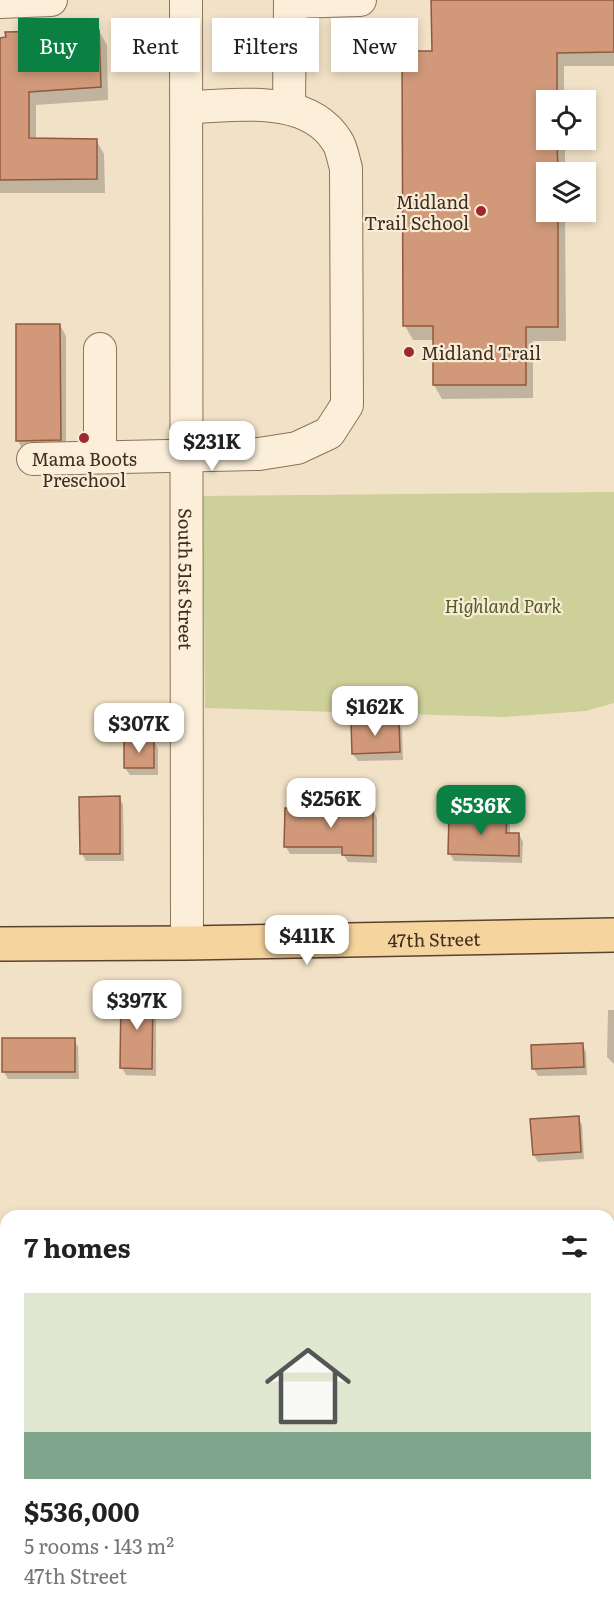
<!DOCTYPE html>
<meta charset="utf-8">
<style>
body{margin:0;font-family:Literata,serif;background:#f2f2f2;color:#222;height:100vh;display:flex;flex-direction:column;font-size:22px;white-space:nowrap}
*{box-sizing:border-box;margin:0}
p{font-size:20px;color:#767676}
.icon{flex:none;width:33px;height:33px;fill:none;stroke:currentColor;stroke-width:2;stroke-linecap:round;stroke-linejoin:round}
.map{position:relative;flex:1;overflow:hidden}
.side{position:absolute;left:0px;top:1210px;width:615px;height:404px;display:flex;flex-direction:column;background:#fff;border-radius:18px 18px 0 0;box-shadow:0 3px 9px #0003}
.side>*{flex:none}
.hud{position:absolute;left:18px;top:18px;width:579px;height:54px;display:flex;gap:12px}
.controls{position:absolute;left:536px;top:90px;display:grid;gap:12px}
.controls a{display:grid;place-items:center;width:60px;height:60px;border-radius:0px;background:#fff;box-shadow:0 3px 9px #0003;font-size:30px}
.price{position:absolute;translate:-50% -51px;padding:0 14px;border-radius:12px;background:#fff;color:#222;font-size:20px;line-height:39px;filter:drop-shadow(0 2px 3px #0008)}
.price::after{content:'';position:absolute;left:50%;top:36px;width:18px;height:14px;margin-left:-9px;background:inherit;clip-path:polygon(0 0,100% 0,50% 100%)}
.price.on{background:#0b8043;color:#fff}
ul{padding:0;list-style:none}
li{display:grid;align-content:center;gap:12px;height:318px;padding:0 24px}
li span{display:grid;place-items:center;height:186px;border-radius:0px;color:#555}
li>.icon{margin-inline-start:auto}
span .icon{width:108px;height:108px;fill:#fffc;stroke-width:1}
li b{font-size:26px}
h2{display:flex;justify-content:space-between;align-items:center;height:72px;padding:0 24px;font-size:26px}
.pill{padding:0 21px;border-radius:0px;background:#fff;box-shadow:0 3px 9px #0003;font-size:21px;line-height:54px}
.pill.on{background:#0b8043;color:#fff}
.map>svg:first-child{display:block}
</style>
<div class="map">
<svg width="614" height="1613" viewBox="0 0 614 1613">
<rect width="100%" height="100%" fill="#f1e1c6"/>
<path fill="#cdd099" d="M 614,492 L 614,703 L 586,711 L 505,717 L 205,708 L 203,496 Z"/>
<g fill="#0003">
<path d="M 433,0 L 614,0 L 614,66 L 564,66 L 564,100 L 546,100 L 546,140 L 565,140 L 565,172 L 546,172 L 546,212 L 565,212 L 566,341 L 533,341 L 533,398 L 442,399 L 434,385 L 434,340 L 413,340 L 405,326 L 433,53 Z"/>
<path d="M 99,31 L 107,45 L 108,100 L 36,105 L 36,140 L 96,140 L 104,154 L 105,193 L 0,193 L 0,39 Z"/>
<path d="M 60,325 L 66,336 L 66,451 L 24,452 L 18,441 Z"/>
<path d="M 398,722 L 402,730 L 403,760 L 358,761 L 353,754 Z"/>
<path d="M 154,741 L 158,749 L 158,775 L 130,775 L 125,768 Z"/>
<path d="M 119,797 L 123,805 L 124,861 L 86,861 L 82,854 Z"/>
<path d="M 373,810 L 377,818 L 377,863 L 348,862 L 343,854 L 290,854 L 286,847 Z"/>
<path d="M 506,817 L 510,824 L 510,834 L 519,834 L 523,842 L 522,863 L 454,861 L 450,854 Z"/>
<path d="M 152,996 L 156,1003 L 156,1076 L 126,1075 L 122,1068 Z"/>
<path d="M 608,1010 L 614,1010 L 614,1064 L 607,1057 Z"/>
<path d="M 74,1039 L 78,1047 L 79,1079 L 8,1079 L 4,1072 Z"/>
<path d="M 582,1044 L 586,1052 L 587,1075 L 538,1076 L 534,1069 L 533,1047 Z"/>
<path d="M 578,1117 L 582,1125 L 584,1159 L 538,1162 L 534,1155 Z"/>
<rect x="609" y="1321" width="5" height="34"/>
<path d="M 0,1373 L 6,1373 L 6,1420 L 5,1413 L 0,1413 Z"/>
<rect x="609" y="1493" width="5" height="39"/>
<path d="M 0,1534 L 5,1542 L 0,1571 Z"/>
<path d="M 558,1612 L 614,1613 L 490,1613 Z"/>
</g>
<g fill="#d1997a" stroke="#8e593e" stroke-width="1.5">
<path d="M 431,0 L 614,0 L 614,52 L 557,53 L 557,100 L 546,100 L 546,140 L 557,140 L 558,172 L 546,172 L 546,212 L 558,212 L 558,327 L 526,327 L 526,385 L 433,385 L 433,326 L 403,326 L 402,51 L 432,51 Z"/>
<path d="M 99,30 L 101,87 L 29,92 L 29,138 L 97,139 L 97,179 L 0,180 L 0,38 L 6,37 L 5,32 Z"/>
<path d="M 16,324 L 60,324 L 61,440 L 16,441 Z"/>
<path d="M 399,721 L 400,752 L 352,754 L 351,722 Z"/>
<path d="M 124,739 L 154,740 L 154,768 L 124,768 Z"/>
<path d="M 120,796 L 120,854 L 80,854 L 79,797 Z"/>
<path d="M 285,808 L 373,809 L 373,856 L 342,855 L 342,847 L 284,847 Z"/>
<path d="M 449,814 L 507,815 L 506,833 L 519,833 L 519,856 L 448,854 Z"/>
<path d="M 121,994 L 153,994 L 152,1069 L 120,1068 Z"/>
<rect x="2" y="1038" width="73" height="34"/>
<path d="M 583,1043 L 584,1067 L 532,1069 L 531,1045 Z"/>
<path d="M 579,1116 L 581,1152 L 533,1155 L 530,1119 Z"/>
</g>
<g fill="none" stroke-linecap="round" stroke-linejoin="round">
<g stroke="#8e725a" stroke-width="34">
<g id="minor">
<path id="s1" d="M 186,0 L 187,943"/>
<path d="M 0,2 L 51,0"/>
<path d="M 290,2 L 360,0"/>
<path d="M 289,107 L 290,0"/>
<path d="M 100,349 L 100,457"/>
<path d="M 33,459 L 259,454 L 297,448 L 329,433 L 347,405 L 346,168 C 343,159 342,148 337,141 C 307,93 236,106 187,107"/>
<path d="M 609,1421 L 614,1421"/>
<path d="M 0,1482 L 6,1482"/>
</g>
</g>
<g stroke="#5c412e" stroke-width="36">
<g id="major">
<path id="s2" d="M 0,944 L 187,943 L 614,935"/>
</g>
</g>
<use href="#minor" stroke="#fbefda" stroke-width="32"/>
<use href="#major" stroke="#f5d49d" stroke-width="33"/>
</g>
<g fill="#a0262f" stroke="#f8ecd6" stroke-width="2">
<circle cx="481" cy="211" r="6"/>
<circle cx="409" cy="352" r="6"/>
<circle cx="84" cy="438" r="6"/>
</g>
<g text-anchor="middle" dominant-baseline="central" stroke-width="4.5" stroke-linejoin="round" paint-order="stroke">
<g font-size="18" fill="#3d2c1f" stroke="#f8ecd6" text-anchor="end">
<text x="469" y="201">Midland<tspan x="469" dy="21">Trail School</tspan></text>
<text x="421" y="352" text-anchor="start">Midland Trail</text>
<text x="84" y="458" text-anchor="middle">Mama Boots<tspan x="84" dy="21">Preschool</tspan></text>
</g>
<g font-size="18" fill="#3d2c1f" stroke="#f8ecd6">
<text stroke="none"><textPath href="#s1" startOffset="579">South 51st Street</textPath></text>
<text stroke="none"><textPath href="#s2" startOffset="434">47th Street</textPath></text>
</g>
<g font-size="18" font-style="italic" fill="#505b24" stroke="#f8ecd6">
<text x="503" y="605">Highland Park</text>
</g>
</g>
</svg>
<div class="controls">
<a><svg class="icon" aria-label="locate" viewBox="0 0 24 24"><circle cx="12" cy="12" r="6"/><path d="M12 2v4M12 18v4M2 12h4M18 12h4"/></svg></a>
<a><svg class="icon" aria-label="layers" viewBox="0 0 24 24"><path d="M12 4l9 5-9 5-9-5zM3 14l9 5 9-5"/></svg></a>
</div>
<b class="price" style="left:212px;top:472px">$231K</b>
<b class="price" style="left:375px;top:737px">$162K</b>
<b class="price" style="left:139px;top:754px">$307K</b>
<b class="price" style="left:331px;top:829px">$256K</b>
<b class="price on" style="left:481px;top:836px">$536K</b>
<b class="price" style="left:307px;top:966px">$411K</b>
<b class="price" style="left:137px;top:1031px">$397K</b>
<div class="hud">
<a class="pill on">Buy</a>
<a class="pill">Rent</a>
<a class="pill">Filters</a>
<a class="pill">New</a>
</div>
<section class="side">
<h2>7 homes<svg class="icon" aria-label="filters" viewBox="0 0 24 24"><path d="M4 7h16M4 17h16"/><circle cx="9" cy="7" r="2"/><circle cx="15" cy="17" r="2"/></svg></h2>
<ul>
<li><span style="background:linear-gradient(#dfe7d0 75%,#7fa58c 0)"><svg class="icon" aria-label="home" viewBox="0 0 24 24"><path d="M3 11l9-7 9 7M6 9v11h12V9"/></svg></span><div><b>$536,000</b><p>5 rooms · 143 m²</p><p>47th Street</p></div></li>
</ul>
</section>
</div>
